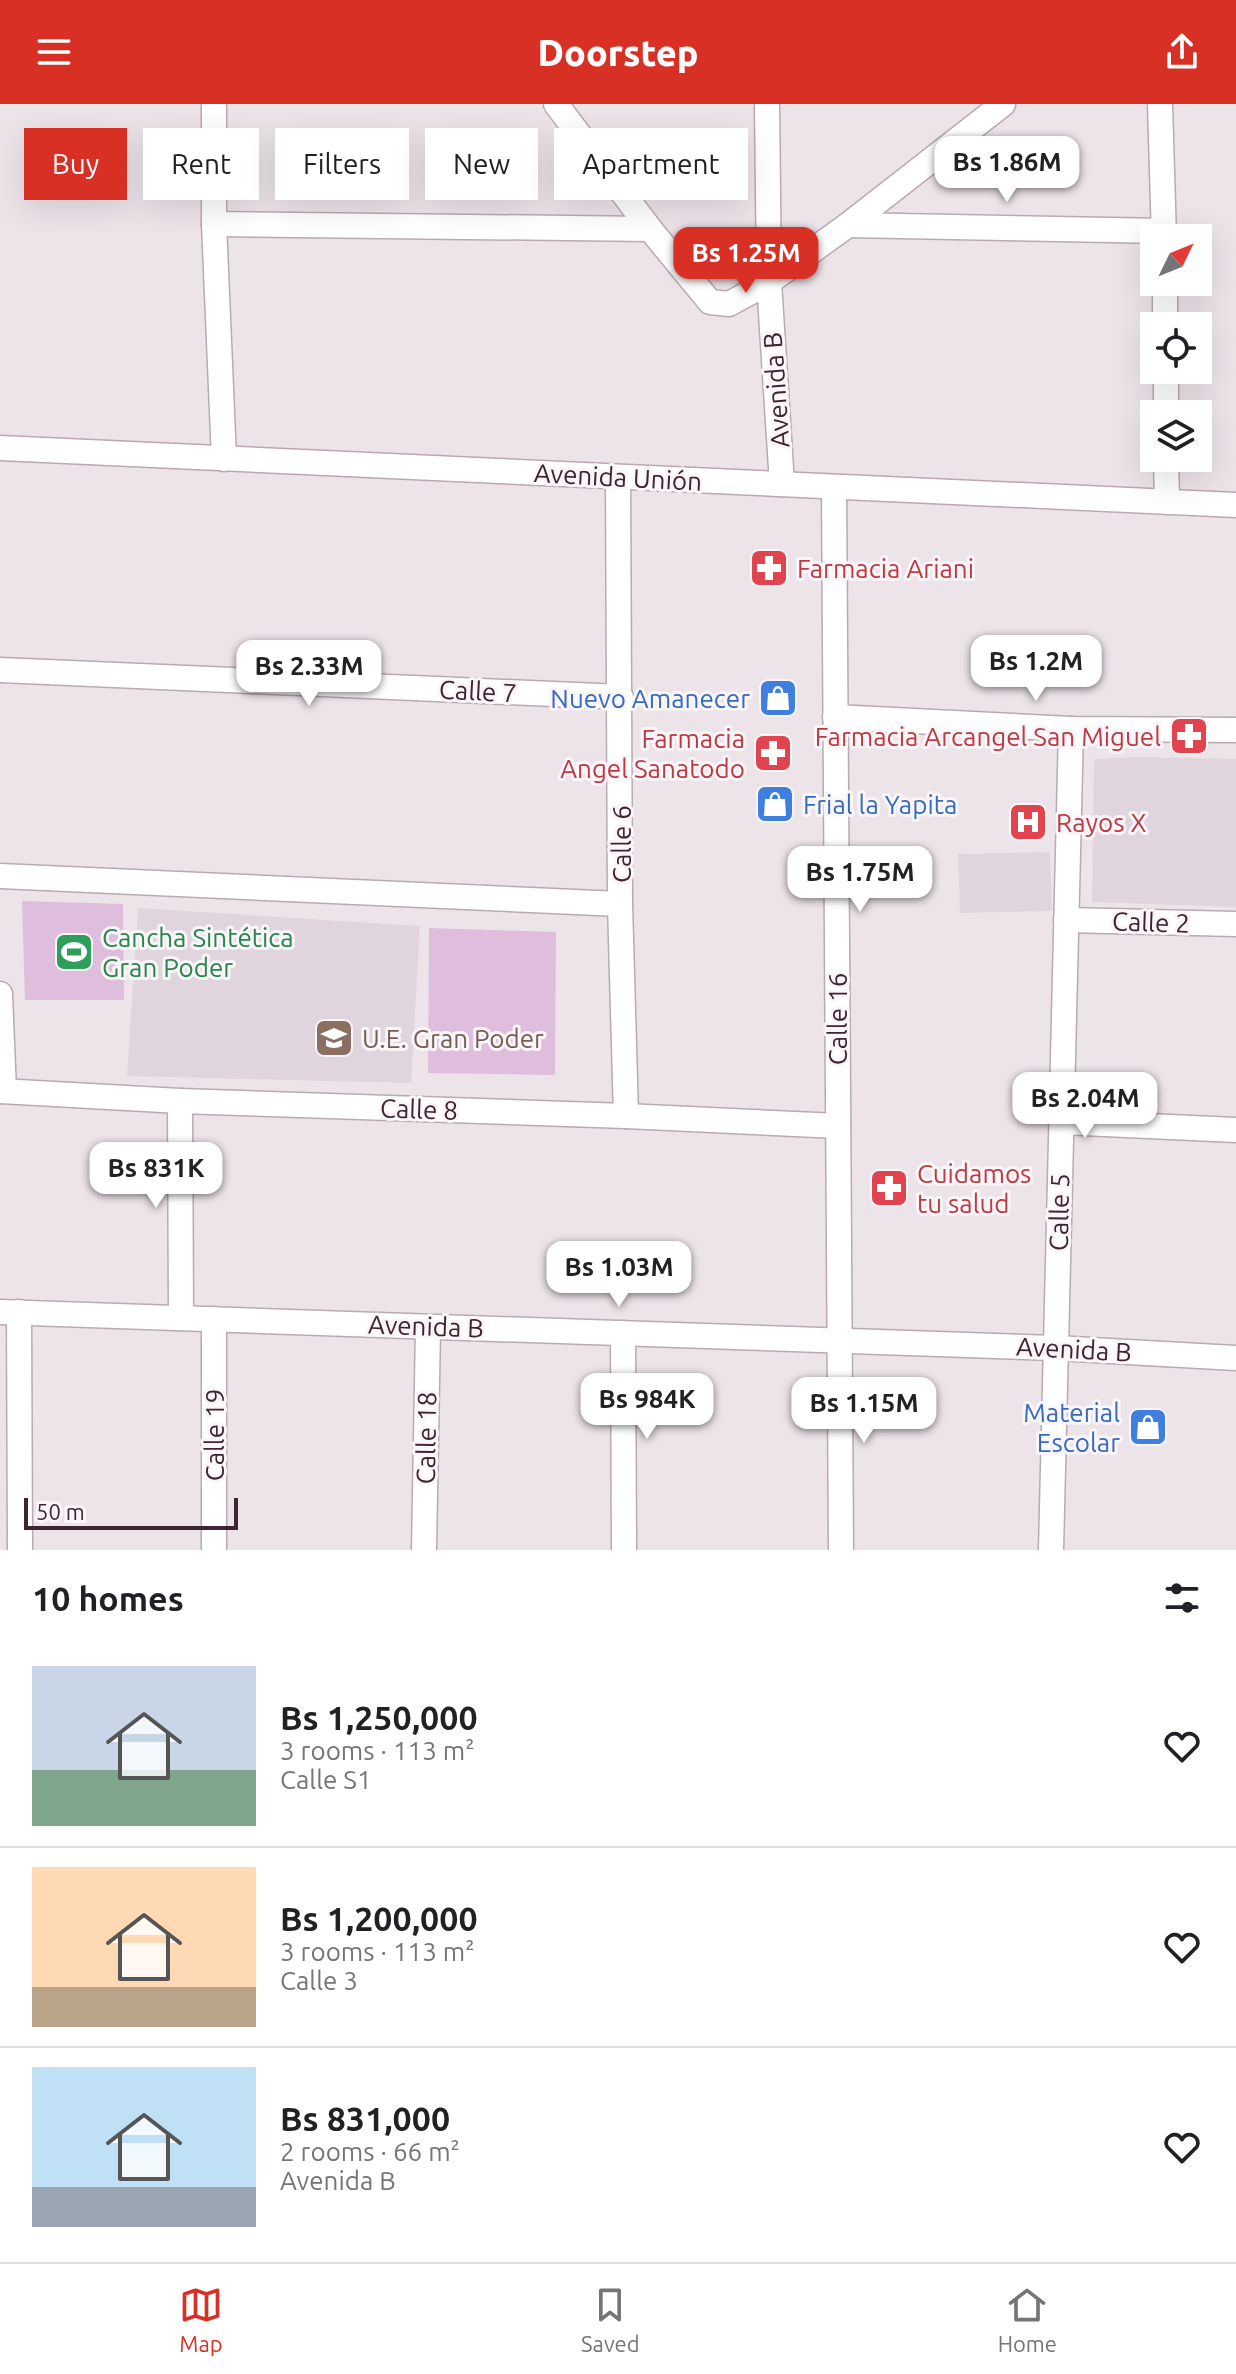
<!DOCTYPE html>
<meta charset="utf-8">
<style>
body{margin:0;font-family:Ubuntu,sans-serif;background:#f2f2f2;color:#202124;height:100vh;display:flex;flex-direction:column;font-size:30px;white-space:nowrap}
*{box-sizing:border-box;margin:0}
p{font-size:26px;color:#757577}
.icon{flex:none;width:44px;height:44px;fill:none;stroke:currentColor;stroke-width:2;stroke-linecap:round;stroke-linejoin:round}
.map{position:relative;height:1446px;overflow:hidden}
.panel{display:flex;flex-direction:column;background:#fff;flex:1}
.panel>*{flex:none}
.top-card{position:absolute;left:24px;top:24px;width:800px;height:72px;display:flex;gap:16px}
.needle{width:52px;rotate:47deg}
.controls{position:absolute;left:1140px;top:120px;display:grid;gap:16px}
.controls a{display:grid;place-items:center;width:72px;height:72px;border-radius:0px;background:#fff;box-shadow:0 8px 32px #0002;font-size:40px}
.scale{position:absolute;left:24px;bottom:20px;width:214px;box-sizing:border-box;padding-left:8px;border:4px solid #3f2431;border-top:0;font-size:22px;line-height:28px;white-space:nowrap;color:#3f2431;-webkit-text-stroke:6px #faf5f8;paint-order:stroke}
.price{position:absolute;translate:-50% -68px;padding:0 18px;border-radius:16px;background:#fff;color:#222;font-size:26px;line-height:52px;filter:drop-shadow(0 2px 4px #0008)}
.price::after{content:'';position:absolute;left:50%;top:48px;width:24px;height:18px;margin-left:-12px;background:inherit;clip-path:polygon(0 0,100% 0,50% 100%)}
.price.on{background:#d93025;color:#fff}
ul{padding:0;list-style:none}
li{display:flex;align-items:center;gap:24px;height:200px;padding:0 32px}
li+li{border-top:2px solid #e0e0e0}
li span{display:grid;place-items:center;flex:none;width:224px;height:160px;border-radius:0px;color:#555}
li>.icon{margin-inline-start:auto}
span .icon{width:96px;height:96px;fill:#fffc;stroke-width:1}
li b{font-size:34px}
h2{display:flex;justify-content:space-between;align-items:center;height:96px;padding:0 32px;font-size:34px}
.tag{padding:0 28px;border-radius:0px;background:#fff;box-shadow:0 8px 32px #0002;font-size:28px;line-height:72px}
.tag.on{background:#d93025;color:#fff}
header{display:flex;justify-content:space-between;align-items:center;height:104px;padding:0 32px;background:#d93025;color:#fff;font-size:36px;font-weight:800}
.tabs{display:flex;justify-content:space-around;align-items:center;height:112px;border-top:2px solid #e0e0e0;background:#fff;font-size:22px;color:#757577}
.tabs a{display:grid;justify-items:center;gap:4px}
.tabs .on{color:#d93025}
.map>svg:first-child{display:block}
</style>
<header><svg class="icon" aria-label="menu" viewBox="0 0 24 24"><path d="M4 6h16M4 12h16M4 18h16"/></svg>Doorstep<svg class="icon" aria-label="share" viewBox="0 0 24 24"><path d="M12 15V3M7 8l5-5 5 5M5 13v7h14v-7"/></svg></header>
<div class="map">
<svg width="1236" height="1446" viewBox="0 0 1236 1446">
<rect width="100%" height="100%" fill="#ede4ea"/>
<g fill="#e1d5dd">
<path d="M 1141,653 L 1236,655 L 1236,803 L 1092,798 L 1094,655 Z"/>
<path d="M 1050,748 L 1052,807 L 960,809 L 958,750 Z"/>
<path d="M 138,804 L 420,822 L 411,979 L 127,972 Z"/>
</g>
<g fill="#debedc">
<path d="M 22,797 L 123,800 L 124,896 L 25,896 Z"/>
<path d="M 429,824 L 556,828 L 555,971 L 428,969 Z"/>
</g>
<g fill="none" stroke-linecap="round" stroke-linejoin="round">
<g stroke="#b9aab2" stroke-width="27">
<g id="street">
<path d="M 214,0 L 214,120 L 224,355"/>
<path d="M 556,0 L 650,125 L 710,198 L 729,200 L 769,178 L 848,121 L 1003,0"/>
<path d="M 767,0 L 769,178 L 782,380"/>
<path d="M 1160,0 L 1164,134"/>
<path d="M 214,120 L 650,125"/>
<path d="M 848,121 L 1164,127"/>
<path d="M 1165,178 L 1165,222"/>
<path d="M 1166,266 L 1166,310"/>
<path d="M 1166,354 L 1167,398"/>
<path d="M 618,373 L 620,800 L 626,1012"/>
<path d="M 834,383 L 841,1446"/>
<path d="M 0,566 L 621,593"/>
<path d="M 835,613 L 1071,625 L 1236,626"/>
<path d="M 0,772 L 620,800"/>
<path d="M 1066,816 L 1236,820"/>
<path d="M 0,890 L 4,987"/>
<path d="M 0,987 L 180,997 L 626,1012 L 838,1022"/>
<path d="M 180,997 L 181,1214"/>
<path d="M 1061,1018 L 1236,1026"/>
<path d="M 0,1208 L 1056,1244 L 1236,1254"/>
<path d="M 19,1208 L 20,1446"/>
<path d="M 623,1229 L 624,1446"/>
<path d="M 214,1446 L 214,1215"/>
<path d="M 424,1446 L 428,1223"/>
<path d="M 1051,1446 L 1071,625"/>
</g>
</g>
<g stroke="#bca6b2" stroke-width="27">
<path id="secondary" d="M 0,344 L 1236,401"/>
</g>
<use href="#street" stroke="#fff" stroke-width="24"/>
<use href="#secondary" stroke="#fff" stroke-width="24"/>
</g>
<defs>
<g id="pharmacy-square" transform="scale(2)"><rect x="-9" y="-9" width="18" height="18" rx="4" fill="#e0444e" stroke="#faf5f8"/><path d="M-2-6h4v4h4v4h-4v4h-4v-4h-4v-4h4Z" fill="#fff"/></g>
<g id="shop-square" transform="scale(2)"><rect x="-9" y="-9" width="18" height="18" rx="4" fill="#3f7fe0" stroke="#faf5f8"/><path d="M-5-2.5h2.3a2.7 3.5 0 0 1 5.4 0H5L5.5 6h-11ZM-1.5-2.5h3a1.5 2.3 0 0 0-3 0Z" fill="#fff"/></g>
<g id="hospital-square" transform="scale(2)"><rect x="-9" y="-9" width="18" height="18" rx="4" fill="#e0444e" stroke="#faf5f8"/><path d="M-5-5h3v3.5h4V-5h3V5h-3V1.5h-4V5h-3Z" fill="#fff"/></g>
<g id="stadium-square" transform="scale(2)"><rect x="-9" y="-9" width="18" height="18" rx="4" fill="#2e9e5b" stroke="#faf5f8"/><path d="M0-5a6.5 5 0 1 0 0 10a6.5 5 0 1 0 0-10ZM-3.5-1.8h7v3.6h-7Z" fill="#fff"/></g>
<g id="school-square" transform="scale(2)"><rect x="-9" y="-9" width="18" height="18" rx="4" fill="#8d6e63" stroke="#faf5f8"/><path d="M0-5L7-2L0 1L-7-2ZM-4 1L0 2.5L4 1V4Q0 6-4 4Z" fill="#fff"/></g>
</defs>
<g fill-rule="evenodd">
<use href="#pharmacy-square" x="769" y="464"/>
<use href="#shop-square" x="778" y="594"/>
<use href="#pharmacy-square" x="1189" y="632"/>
<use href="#pharmacy-square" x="773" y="649"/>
<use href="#shop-square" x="775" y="700"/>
<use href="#hospital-square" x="1028" y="718"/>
<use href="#stadium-square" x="74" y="848"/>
<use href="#school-square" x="334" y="934"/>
<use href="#pharmacy-square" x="889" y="1084"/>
<use href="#shop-square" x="1148" y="1323"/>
</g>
<g text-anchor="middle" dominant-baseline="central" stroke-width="6" stroke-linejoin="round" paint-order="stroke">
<g font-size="26" fill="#3f2431" stroke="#faf5f8">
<text transform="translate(776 286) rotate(-94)">Avenida B</text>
<text transform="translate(618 373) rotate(3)">Avenida Unión</text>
<text transform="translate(478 587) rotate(3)">Calle 7</text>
<text transform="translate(621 740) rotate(-90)">Calle 6</text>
<text transform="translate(1151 818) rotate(2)">Calle 2</text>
<text transform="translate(837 915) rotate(-90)">Calle 16</text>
<text transform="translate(419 1005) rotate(2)">Calle 8</text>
<text transform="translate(1059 1108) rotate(-89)">Calle 5</text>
<text transform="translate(426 1222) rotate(2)">Avenida B</text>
<text transform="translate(1074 1245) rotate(3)">Avenida B</text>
<text transform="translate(214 1331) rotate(-90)">Calle 19</text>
<text transform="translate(426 1334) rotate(-89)">Calle 18</text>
</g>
<g font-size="26" fill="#be3a42" stroke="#faf5f8" text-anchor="start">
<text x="797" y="464">Farmacia Ariani</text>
<text x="1161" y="632" text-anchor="end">Farmacia Arcangel San Miguel</text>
<text x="745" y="634" text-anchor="end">Farmacia<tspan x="745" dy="30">Angel Sanatodo</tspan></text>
<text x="1056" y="718">Rayos X</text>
<text x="917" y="1069">Cuidamos<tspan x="917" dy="30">tu salud</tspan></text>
</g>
<g font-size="26" fill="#366cbe" stroke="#faf5f8" text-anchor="end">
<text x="750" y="594">Nuevo Amanecer</text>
<text x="803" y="700" text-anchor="start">Frial la Yapita</text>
<text x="1120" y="1308">Material<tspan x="1120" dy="30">Escolar</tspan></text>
</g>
<g font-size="26" fill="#27864d" stroke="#faf5f8" text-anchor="start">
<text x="102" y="833">Cancha Sintética<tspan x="102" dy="30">Gran Poder</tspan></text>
</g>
<g font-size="26" fill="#785e54" stroke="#faf5f8" text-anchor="start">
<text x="362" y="934">U.E. Gran Poder</text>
</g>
</g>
</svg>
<div class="controls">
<a><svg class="needle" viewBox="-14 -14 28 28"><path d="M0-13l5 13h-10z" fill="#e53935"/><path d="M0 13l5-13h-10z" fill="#757577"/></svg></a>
<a><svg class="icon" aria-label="locate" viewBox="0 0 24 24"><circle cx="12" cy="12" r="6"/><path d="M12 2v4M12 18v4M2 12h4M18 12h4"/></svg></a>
<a><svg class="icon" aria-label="layers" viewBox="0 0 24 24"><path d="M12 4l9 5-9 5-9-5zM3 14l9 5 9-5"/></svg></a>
</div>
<div class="scale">50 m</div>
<b class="price" style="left:1007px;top:100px">Bs 1.86M</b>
<b class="price on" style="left:746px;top:191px">Bs 1.25M</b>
<b class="price" style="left:1036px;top:599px">Bs 1.2M</b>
<b class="price" style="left:309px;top:604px">Bs 2.33M</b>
<b class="price" style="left:860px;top:810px">Bs 1.75M</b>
<b class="price" style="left:1085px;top:1036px">Bs 2.04M</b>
<b class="price" style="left:156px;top:1106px">Bs 831K</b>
<b class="price" style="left:619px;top:1205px">Bs 1.03M</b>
<b class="price" style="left:647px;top:1337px">Bs 984K</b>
<b class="price" style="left:864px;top:1341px">Bs 1.15M</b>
<div class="top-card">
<a class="tag on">Buy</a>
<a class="tag">Rent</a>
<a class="tag">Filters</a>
<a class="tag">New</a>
<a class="tag">Apartment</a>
</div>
</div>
<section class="panel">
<h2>10 homes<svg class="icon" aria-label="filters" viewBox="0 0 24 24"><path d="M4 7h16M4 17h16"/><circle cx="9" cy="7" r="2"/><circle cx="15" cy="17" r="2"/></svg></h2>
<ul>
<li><span style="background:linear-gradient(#c9d6e8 65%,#7fa58c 0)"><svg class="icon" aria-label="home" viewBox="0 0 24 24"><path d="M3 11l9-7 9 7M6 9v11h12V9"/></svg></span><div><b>Bs 1,250,000</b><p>3 rooms · 113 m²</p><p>Calle S1</p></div><svg class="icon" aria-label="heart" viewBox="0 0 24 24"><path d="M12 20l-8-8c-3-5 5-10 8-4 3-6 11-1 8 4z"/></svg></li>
<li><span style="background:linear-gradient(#ffd9b3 75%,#b9a48a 0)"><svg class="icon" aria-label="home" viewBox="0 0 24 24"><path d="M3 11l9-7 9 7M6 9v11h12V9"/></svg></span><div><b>Bs 1,200,000</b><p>3 rooms · 113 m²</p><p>Calle 3</p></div><svg class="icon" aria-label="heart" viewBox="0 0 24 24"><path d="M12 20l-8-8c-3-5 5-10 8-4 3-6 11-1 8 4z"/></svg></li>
<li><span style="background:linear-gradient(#bfe0f5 75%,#9aa5b1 0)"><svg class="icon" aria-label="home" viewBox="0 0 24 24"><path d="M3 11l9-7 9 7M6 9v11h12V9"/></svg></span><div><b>Bs 831,000</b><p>2 rooms · 66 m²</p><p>Avenida B</p></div><svg class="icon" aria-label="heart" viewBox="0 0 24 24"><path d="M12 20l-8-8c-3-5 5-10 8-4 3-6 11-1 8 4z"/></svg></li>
</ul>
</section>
<nav class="tabs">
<a class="on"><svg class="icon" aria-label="map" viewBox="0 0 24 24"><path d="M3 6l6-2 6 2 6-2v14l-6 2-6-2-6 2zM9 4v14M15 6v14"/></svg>Map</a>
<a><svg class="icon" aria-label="saved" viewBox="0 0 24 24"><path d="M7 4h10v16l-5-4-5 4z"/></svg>Saved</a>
<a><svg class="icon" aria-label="home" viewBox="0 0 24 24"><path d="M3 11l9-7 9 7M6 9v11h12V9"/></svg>Home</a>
</nav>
